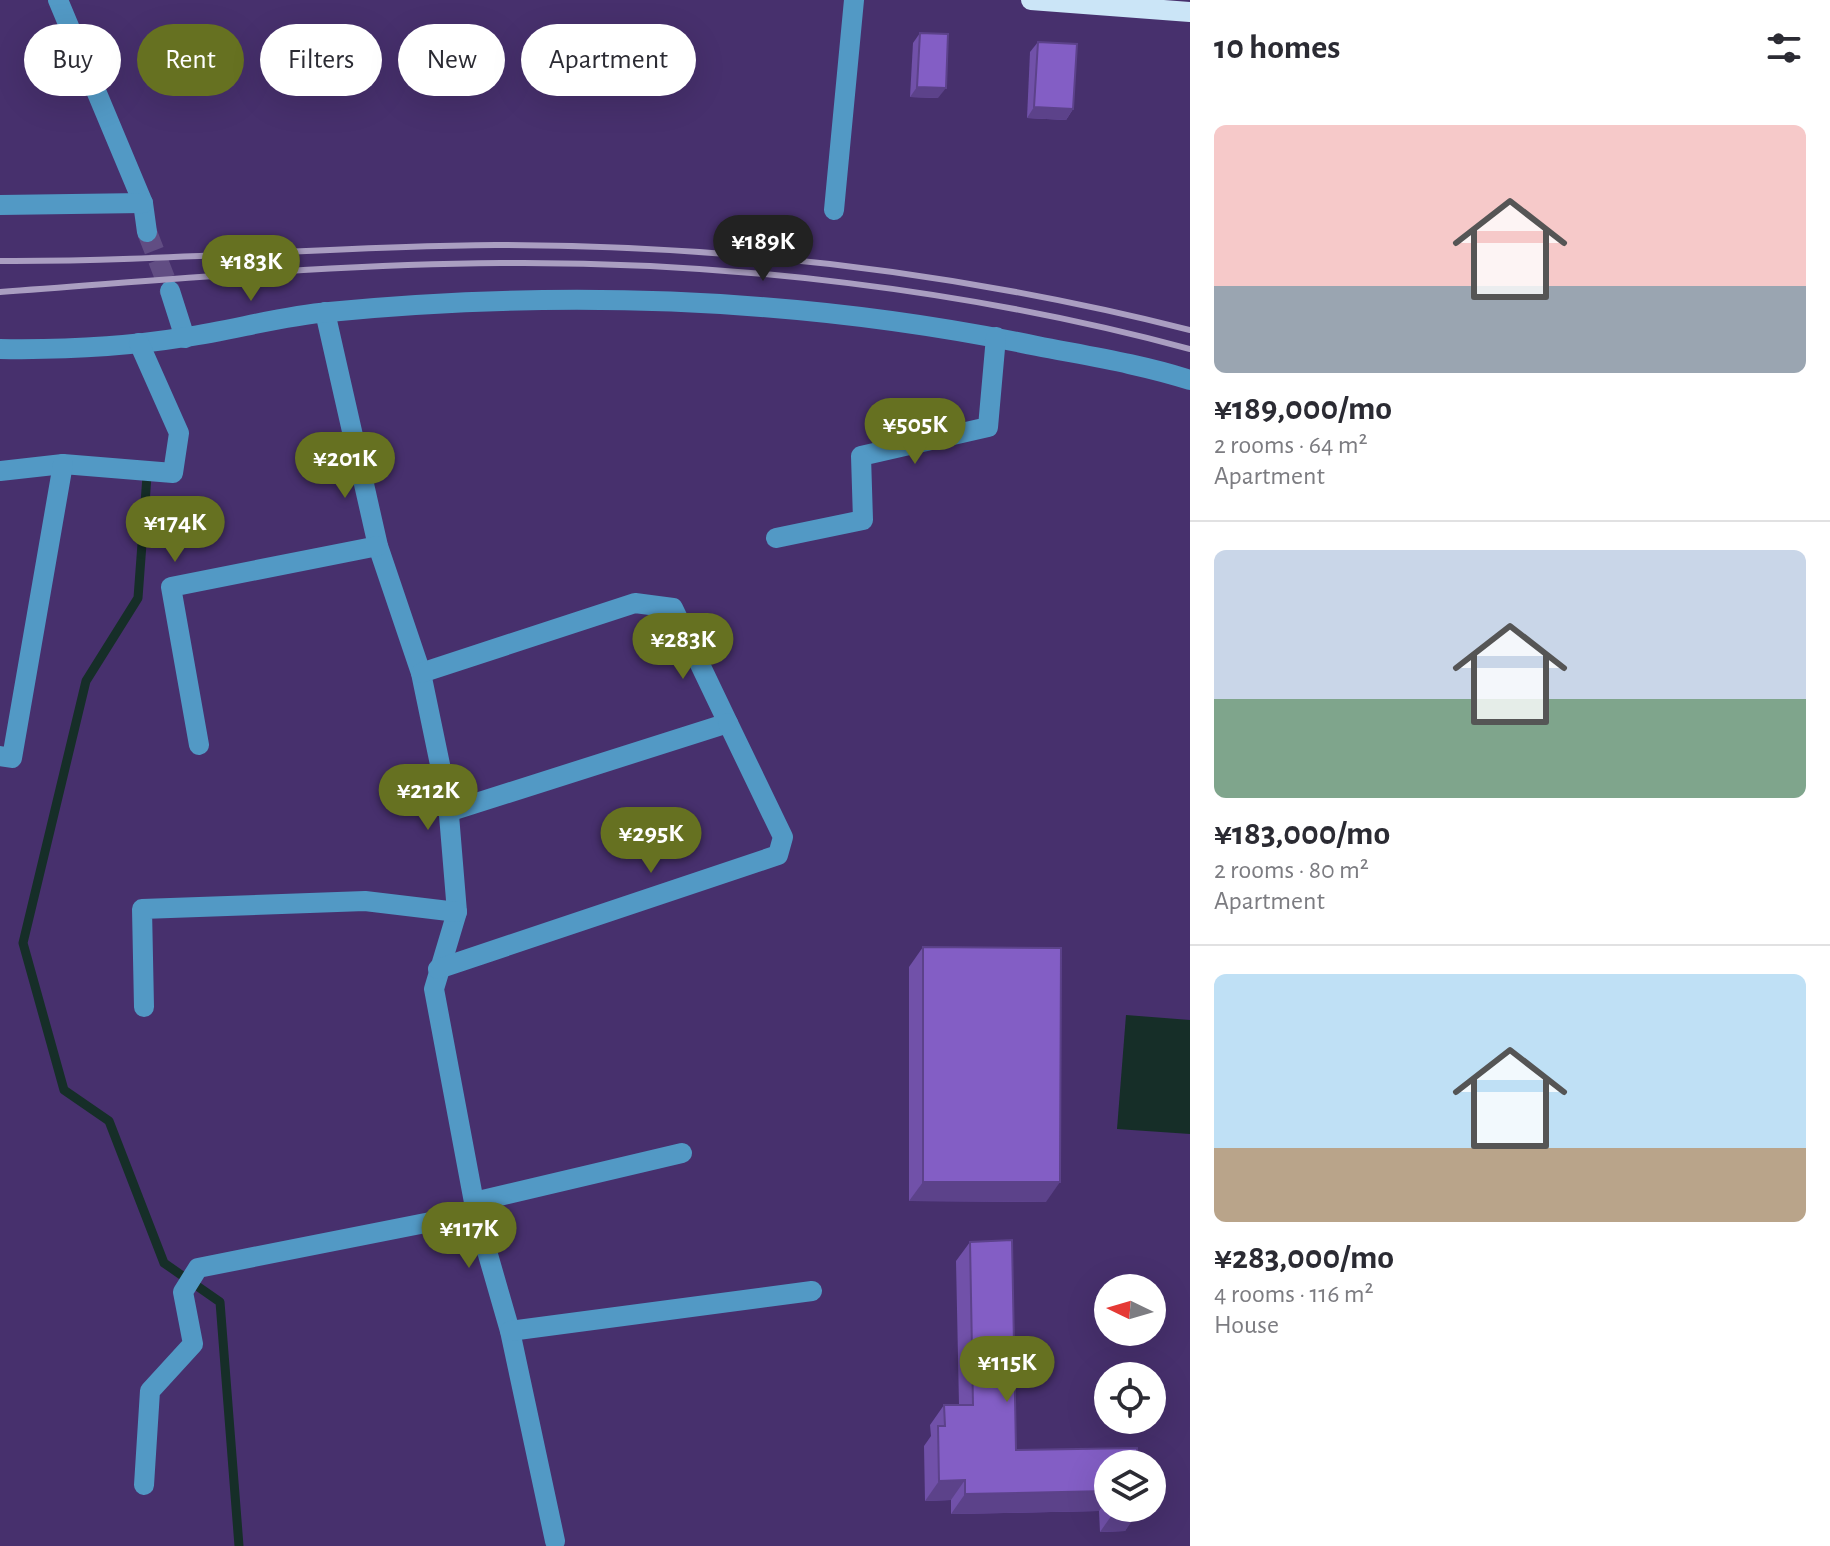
<!DOCTYPE html>
<meta charset="utf-8">
<style>
body{margin:0;font-family:"Alegreya Sans",sans-serif;background:#f2f2f3;color:#2b2b33;height:100vh;display:flex;flex-direction:column;font-size:30px;white-space:nowrap}
*{box-sizing:border-box;margin:0}
p{font-size:26px;color:#7c7c81}
.icon{flex:none;width:44px;height:44px;fill:none;stroke:currentColor;stroke-width:2;stroke-linecap:round;stroke-linejoin:round}
.map{position:relative;flex:1;overflow:hidden}
.drawer{display:flex;flex-direction:column;background:#fff;width:640px}
.drawer>*{flex:none}
.hud{position:absolute;left:24px;top:24px;width:760px;height:72px;display:flex;gap:16px}
.needle{width:52px;rotate:275deg}
.buttons{position:absolute;left:1094px;top:1274px;display:grid;gap:16px}
.buttons a{display:grid;place-items:center;width:72px;height:72px;border-radius:50%;background:#fff;box-shadow:0 8px 32px #0002;font-size:40px}
.price{position:absolute;translate:-50% -68px;padding:0 18px;border-radius:28px;background:#667121;color:#fff;font-size:26px;line-height:52px;filter:drop-shadow(0 2px 4px #0008)}
.price::after{content:'';position:absolute;left:50%;top:48px;width:24px;height:18px;margin-left:-12px;background:inherit;clip-path:polygon(0 0,100% 0,50% 100%)}
.price.current{background:#222;color:#fff}
ul{padding:0;list-style:none}
li{display:grid;align-content:center;gap:16px;height:424px;padding:0 24px}
li+li{border-top:2px solid #e1e1e2}
li span{display:grid;place-items:center;height:248px;border-radius:12px;color:#555}
li>.icon{margin-inline-start:auto}
span .icon{width:144px;height:144px;fill:#fffc;stroke-width:1}
li b{font-size:34px}
h2{display:flex;justify-content:space-between;align-items:center;height:96px;padding:0 24px;font-size:34px}
.pill{padding:0 28px;border-radius:36px;background:#fff;box-shadow:0 8px 32px #0002;font-size:28px;line-height:72px}
.pill.current{background:#667121;color:#fff}
main{display:flex;flex:1;min-height:0}
.map>svg:first-child{display:block}
</style>
<main>
<div class="map">
<svg width="1190" height="1546" viewBox="0 0 1190 1546">
<rect width="100%" height="100%" fill="#47306d"/>
<path fill="#162e28" d="M 1126,1015 L 1190,1020 L 1190,1134 L 1117,1129 Z"/>
<g fill="none" stroke-linecap="round" stroke-linejoin="round">
<path stroke="#162e28" stroke-width="9" d="M 147,476 L 138,598 L 86,681 L 23,943 L 64,1090 L 109,1121 L 164,1263 L 220,1302 L 239,1546"/>
<path stroke="#614d83" stroke-width="20" stroke-dasharray="20 10" stroke-linecap="butt" d="M 147,232 L 170,291"/>
<g stroke="#5299c5" stroke-width="20">
<path d="M 58,0 L 143,203 L 147,232"/>
<path d="M 0,205 L 143,203"/>
<path d="M 834,210 L 854,0"/>
<path d="M 170,291 L 185,338"/>
<path d="M 325,312 L 378,546 L 421,673 L 448,803 L 457,912 L 434,989 L 476,1213 L 510,1331 L 555,1541"/>
<path d="M 0,349 C 63,350 124,347 186,337 C 234,330 281,316 329,312 C 568,289 801,297 1037,346 C 1088,356 1140,364 1190,380"/>
<path d="M 0,471 L 63,464 L 173,473 L 179,433 L 139,343"/>
<path d="M 776,538 L 863,520 L 861,456 L 988,427 L 996,337"/>
<path d="M 421,673 L 635,603 L 673,608 L 728,723 L 448,812"/>
<path d="M 199,745 L 171,587 L 378,546"/>
<path d="M 0,756 L 12,758 L 63,464"/>
<path d="M 438,969 L 778,855 L 783,837 L 728,723"/>
<path d="M 144,1007 L 142,909 L 365,901 L 457,912"/>
<path d="M 474,1202 L 682,1153"/>
<path d="M 510,1331 L 812,1291"/>
<path d="M 144,1485 L 150,1391 L 193,1344 L 183,1292 L 198,1268 L 476,1213"/>
</g>
<path stroke="#cbe5f7" stroke-width="20" d="M 1031,0 L 1190,12"/>
<g stroke="#aa9ec1" stroke-width="6">
<path d="M 0,261 C 165,262 330,246 496,245 C 728,245 964,273 1190,330"/>
<path d="M 0,292 C 167,280 334,264 501,263 C 728,261 971,290 1190,349"/>
</g>
</g>
<g fill="#7151a9">
<path d="M 920,33 L 938,98 L 910,97 L 913,43 Z"/>
<path d="M 1038,42 L 1073,109 L 1066,120 L 1027,118 L 1030,52 Z"/>
<path d="M 923,947 L 1046,1202 L 909,1201 L 909,967 Z"/>
<path d="M 970,1242 L 1016,1450 L 1108,1464 L 1108,1508 L 1138,1508 L 1125,1531 L 1100,1532 L 1099,1511 L 951,1514 L 951,1500 L 925,1501 L 924,1446 L 931,1436 L 930,1425 L 944,1405 L 959,1405 L 956,1261 Z"/>
</g>
<g fill="#5c428a">
<path d="M 917,87 L 946,88 L 938,98 L 910,97 Z"/>
<path d="M 1034,107 L 1073,109 L 1066,120 L 1027,118 Z"/>
<path d="M 923,1182 L 1060,1182 L 1046,1202 L 909,1201 Z"/>
<path d="M 965,1480 L 951,1500 L 925,1501 L 939,1481 Z"/>
<path d="M 1108,1491 L 1108,1498 L 1099,1511 L 951,1514 L 965,1494 Z"/>
<path d="M 1139,1511 L 1125,1531 L 1100,1532 L 1114,1512 Z"/>
</g>
<g fill="#835ec5" stroke="#5c428a" stroke-width="2">
<path d="M 920,33 L 948,34 L 946,88 L 917,87 Z"/>
<path d="M 1038,42 L 1077,44 L 1073,109 L 1034,107 Z"/>
<path d="M 923,947 L 1061,948 L 1060,1182 L 923,1182 Z"/>
<path d="M 1012,1240 L 1016,1450 L 1137,1448 L 1138,1464 L 1108,1464 L 1108,1491 L 965,1494 L 965,1480 L 939,1481 L 938,1426 L 945,1426 L 944,1405 L 973,1405 L 970,1242 Z"/>
<path d="M 1114,1508 L 1138,1508 L 1139,1511 L 1114,1512 Z"/>
</g>
</svg>
<div class="buttons">
<a><svg class="needle" viewBox="-14 -14 28 28"><path d="M0-13l5 13h-10z" fill="#e53935"/><path d="M0 13l5-13h-10z" fill="#7c7c81"/></svg></a>
<a><svg class="icon" aria-label="locate" viewBox="0 0 24 24"><circle cx="12" cy="12" r="6"/><path d="M12 2v4M12 18v4M2 12h4M18 12h4"/></svg></a>
<a><svg class="icon" aria-label="layers" viewBox="0 0 24 24"><path d="M12 4l9 5-9 5-9-5zM3 14l9 5 9-5"/></svg></a>
</div>
<b class="price current" style="left:763px;top:283px">¥189K</b>
<b class="price" style="left:251px;top:303px">¥183K</b>
<b class="price" style="left:915px;top:466px">¥505K</b>
<b class="price" style="left:345px;top:500px">¥201K</b>
<b class="price" style="left:175px;top:564px">¥174K</b>
<b class="price" style="left:683px;top:681px">¥283K</b>
<b class="price" style="left:428px;top:832px">¥212K</b>
<b class="price" style="left:651px;top:875px">¥295K</b>
<b class="price" style="left:469px;top:1270px">¥117K</b>
<b class="price" style="left:1007px;top:1404px">¥115K</b>
<div class="hud">
<a class="pill">Buy</a>
<a class="pill current">Rent</a>
<a class="pill">Filters</a>
<a class="pill">New</a>
<a class="pill">Apartment</a>
</div>
</div>
<section class="drawer">
<h2>10 homes<svg class="icon" aria-label="filters" viewBox="0 0 24 24"><path d="M4 7h16M4 17h16"/><circle cx="9" cy="7" r="2"/><circle cx="15" cy="17" r="2"/></svg></h2>
<ul>
<li><span style="background:linear-gradient(#f6c9c9 65%,#9aa5b1 0)"><svg class="icon" aria-label="home" viewBox="0 0 24 24"><path d="M3 11l9-7 9 7M6 9v11h12V9"/></svg></span><div><b>¥189,000/mo</b><p>2 rooms · 64 m²</p><p>Apartment</p></div></li>
<li><span style="background:linear-gradient(#c9d6e8 60%,#7fa58c 0)"><svg class="icon" aria-label="home" viewBox="0 0 24 24"><path d="M3 11l9-7 9 7M6 9v11h12V9"/></svg></span><div><b>¥183,000/mo</b><p>2 rooms · 80 m²</p><p>Apartment</p></div></li>
<li><span style="background:linear-gradient(#bfe0f5 70%,#b9a48a 0)"><svg class="icon" aria-label="home" viewBox="0 0 24 24"><path d="M3 11l9-7 9 7M6 9v11h12V9"/></svg></span><div><b>¥283,000/mo</b><p>4 rooms · 116 m²</p><p>House</p></div></li>
</ul>
</section>
</main>
